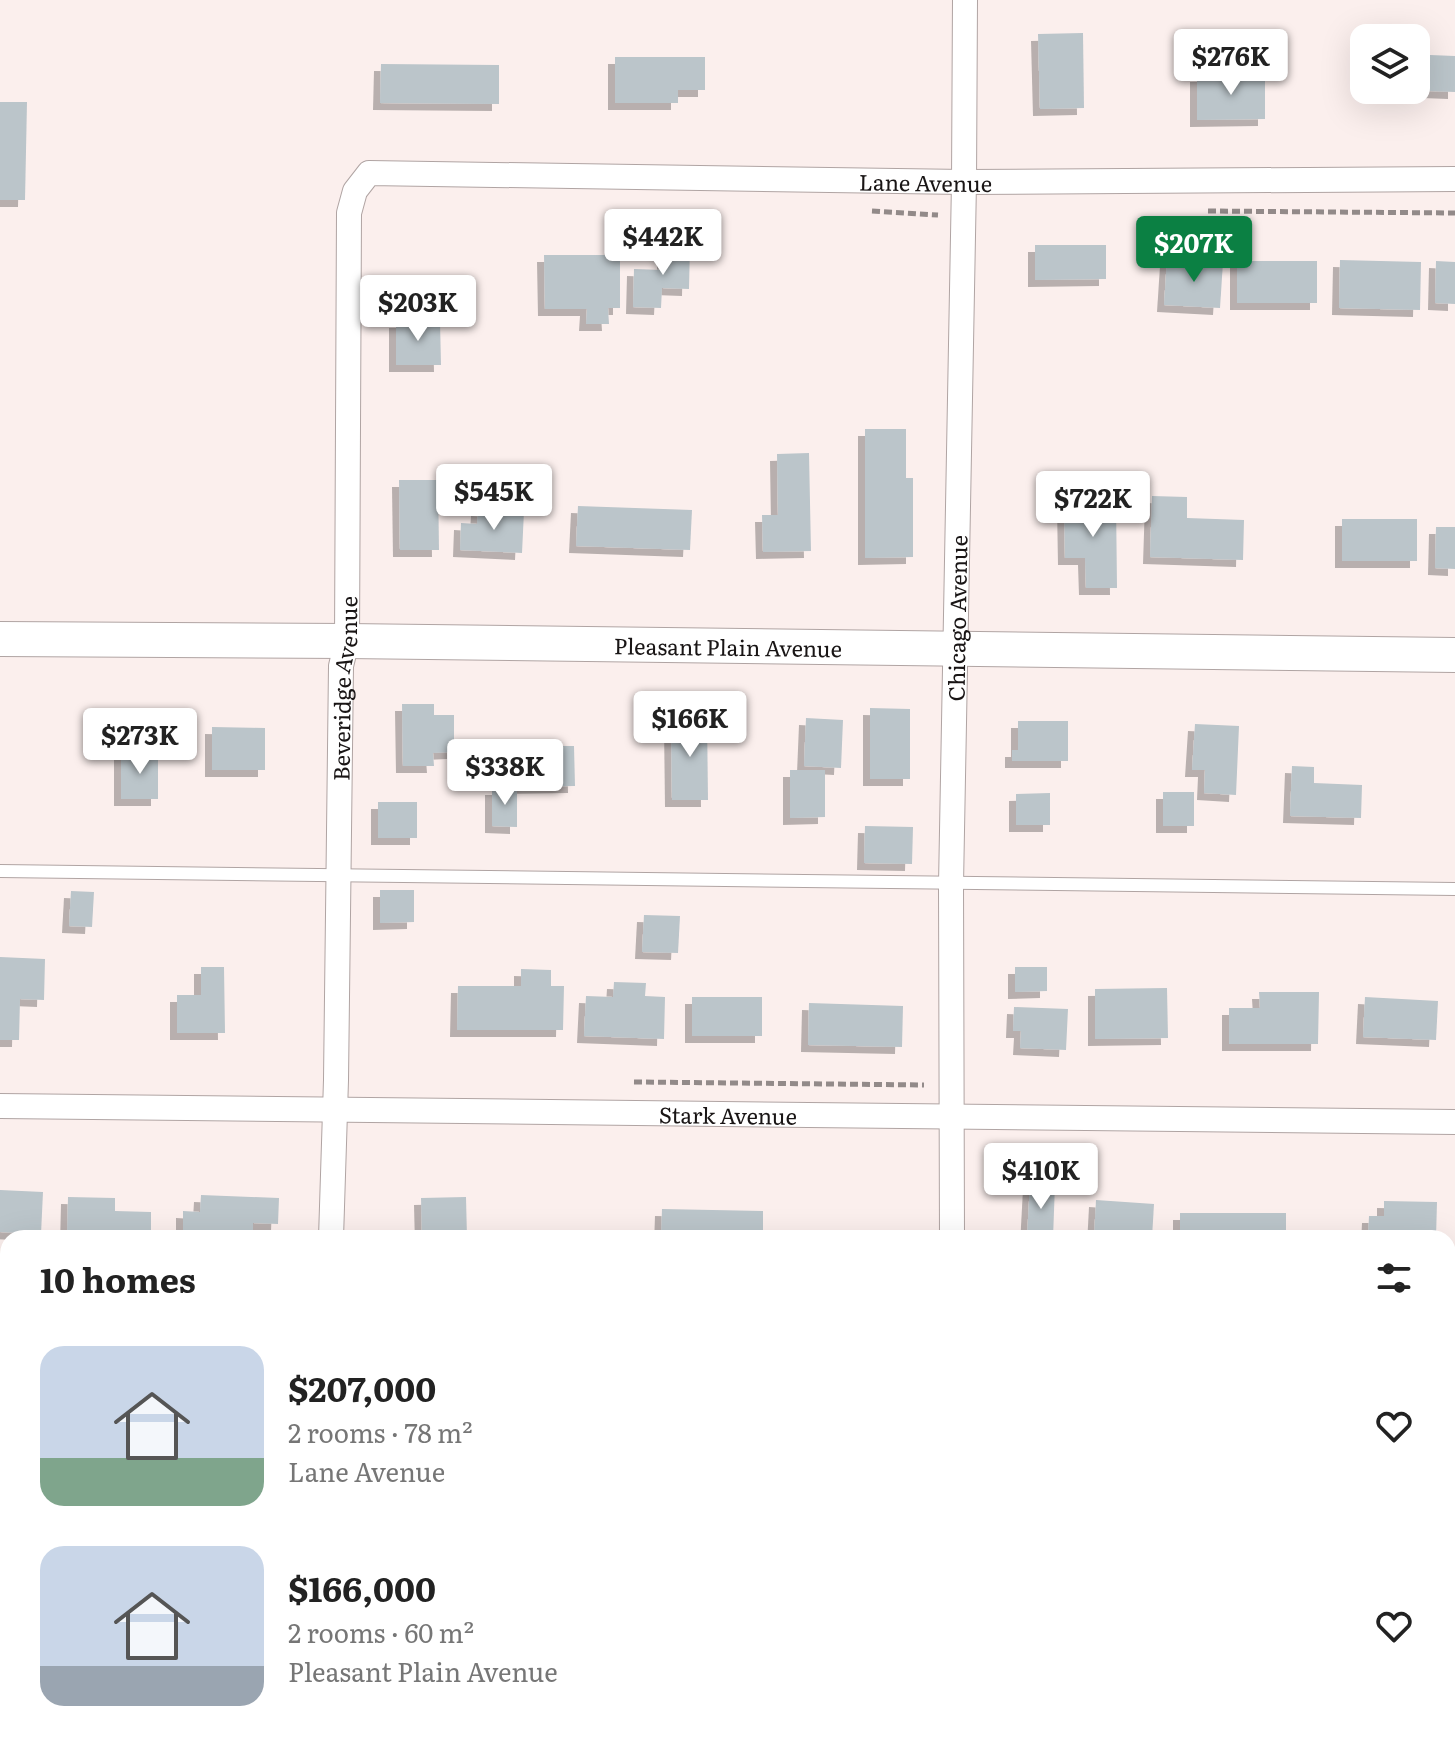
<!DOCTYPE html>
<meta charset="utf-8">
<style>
body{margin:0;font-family:Literata,serif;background:#f6f6f6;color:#222;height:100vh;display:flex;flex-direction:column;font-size:30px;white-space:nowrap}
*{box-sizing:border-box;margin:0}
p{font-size:26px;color:#767676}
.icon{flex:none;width:44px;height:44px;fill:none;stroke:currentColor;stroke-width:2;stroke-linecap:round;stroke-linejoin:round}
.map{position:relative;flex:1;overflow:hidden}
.side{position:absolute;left:0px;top:1230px;width:1456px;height:514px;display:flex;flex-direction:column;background:#fff;border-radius:24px 24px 0 0;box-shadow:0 8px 32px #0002}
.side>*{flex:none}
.fabs{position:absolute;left:1350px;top:24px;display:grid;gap:16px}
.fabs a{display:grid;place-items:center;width:80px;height:80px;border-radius:16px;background:#fff;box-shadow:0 8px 32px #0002;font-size:40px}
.price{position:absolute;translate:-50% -68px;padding:0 18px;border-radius:8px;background:#fff;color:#222;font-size:26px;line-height:52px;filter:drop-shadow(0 2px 4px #0008)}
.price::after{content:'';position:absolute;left:50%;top:48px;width:24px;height:18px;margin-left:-12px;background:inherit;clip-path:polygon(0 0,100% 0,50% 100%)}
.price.on{background:#0b8043;color:#fff}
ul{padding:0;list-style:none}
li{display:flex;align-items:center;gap:24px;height:200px;padding:0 40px}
li span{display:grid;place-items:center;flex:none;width:224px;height:160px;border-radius:24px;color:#555}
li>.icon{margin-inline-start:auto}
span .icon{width:96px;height:96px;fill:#fffc;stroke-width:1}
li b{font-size:34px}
h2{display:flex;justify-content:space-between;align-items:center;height:96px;padding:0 40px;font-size:34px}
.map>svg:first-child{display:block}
</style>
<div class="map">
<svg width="1455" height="1743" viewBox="0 0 1455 1743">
<defs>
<filter id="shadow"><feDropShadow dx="-7" dy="7" stdDeviation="0" flood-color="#0004"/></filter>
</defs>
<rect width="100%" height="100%" fill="#fbefed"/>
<g fill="#bbc5ca" filter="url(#shadow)">
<path d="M 1083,33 L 1084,108 L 1040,109 L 1038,34 Z"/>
<path d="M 1430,55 L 1455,56 L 1455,92 L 1429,91 Z"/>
<path d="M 615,57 L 705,57 L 705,90 L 678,90 L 678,103 L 615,103 Z"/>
<path d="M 381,64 L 499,65 L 499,104 L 380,103 Z"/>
<path d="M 1265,74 L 1265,119 L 1197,120 L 1197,75 Z"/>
<path d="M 0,102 L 27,102 L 25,200 L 0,200 Z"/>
<path d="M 664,244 L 690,245 L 689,289 L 662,288 L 661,308 L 633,307 L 634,269 L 664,270 Z"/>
<path d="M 1035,245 L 1106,245 L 1106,279 L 1035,280 Z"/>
<path d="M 544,255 L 620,255 L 620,308 L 608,308 L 609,324 L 586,324 L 587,309 L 545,309 Z"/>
<path d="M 1167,259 L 1223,262 L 1220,308 L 1164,305 Z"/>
<path d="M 1340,260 L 1421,262 L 1420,310 L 1339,308 Z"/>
<rect x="1237" y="261" width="80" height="42"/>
<path d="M 1436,261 L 1455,262 L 1455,304 L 1435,303 Z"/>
<path d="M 396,321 L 440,321 L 441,365 L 396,365 Z"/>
<path d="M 865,429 L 906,429 L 906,478 L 913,478 L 913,557 L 865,558 Z"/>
<path d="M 809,453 L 811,551 L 763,552 L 762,515 L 778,515 L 777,454 Z"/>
<path d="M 399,480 L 438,480 L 439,550 L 400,550 Z"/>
<path d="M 1152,496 L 1187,497 L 1187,518 L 1244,520 L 1243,560 L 1150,557 Z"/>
<path d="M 1064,500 L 1116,500 L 1117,588 L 1086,588 L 1085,558 L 1065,558 Z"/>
<path d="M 578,506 L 692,510 L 690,550 L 576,546 Z"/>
<path d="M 478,509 L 524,511 L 522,553 L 460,550 L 461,523 L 477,524 Z"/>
<rect x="1342" y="519" width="75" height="42"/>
<path d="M 1436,527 L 1455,527 L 1455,569 L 1435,568 Z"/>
<path d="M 402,704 L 434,704 L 434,715 L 454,715 L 454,752 L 433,753 L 434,766 L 403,766 Z"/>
<path d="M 870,708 L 910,709 L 910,779 L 870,779 Z"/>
<path d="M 707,717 L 708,800 L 672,800 L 671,718 Z"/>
<path d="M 806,718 L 843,720 L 841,768 L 804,766 Z"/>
<path d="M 1018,721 L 1068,721 L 1068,761 L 1012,761 L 1012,750 L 1018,750 Z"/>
<path d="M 1195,724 L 1239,726 L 1236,795 L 1204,793 L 1205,770 L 1192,770 Z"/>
<path d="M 212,727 L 265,728 L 265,770 L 212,770 Z"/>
<path d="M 508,746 L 574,746 L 575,786 L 508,787 Z"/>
<rect x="121" y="752" width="37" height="47"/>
<path d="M 1292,766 L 1314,767 L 1314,783 L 1362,785 L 1361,818 L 1290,816 Z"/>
<path d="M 790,770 L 825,770 L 825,817 L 790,818 Z"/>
<path d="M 492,788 L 517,788 L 517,827 L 492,826 Z"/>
<rect x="1163" y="792" width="31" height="34"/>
<path d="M 1050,793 L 1050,825 L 1016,825 L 1016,794 Z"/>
<rect x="378" y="802" width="39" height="36"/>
<path d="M 865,826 L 913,827 L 912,864 L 864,863 Z"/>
<path d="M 380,890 L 414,890 L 414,922 L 380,923 Z"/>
<path d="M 71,891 L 94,892 L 92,927 L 69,926 Z"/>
<path d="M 644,915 L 680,916 L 678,953 L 642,952 Z"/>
<path d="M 0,957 L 45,959 L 44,1000 L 20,999 L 19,1040 L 0,1040 Z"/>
<path d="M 201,967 L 224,967 L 225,1033 L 177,1033 L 177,995 L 201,995 Z"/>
<path d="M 1015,967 L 1047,967 L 1047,991 L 1015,992 Z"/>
<path d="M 521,969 L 551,970 L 551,986 L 564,986 L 563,1030 L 457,1030 L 458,986 L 521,986 Z"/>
<path d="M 614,982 L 646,983 L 645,996 L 665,997 L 664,1039 L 584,1036 L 586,996 L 613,997 Z"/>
<path d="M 1167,988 L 1168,1038 L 1095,1039 L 1095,989 Z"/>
<path d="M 1259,992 L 1319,992 L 1318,1044 L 1229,1044 L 1229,1008 L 1260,1008 Z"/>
<rect x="692" y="997" width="70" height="39"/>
<path d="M 1365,997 L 1438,1001 L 1436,1040 L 1363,1037 Z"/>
<path d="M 809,1003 L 903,1006 L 902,1047 L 808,1045 Z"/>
<path d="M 1014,1007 L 1068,1009 L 1066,1050 L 1020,1048 L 1021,1031 L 1013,1031 Z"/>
<path d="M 1030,1182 L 1055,1184 L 1053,1238 L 1027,1238 Z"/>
<path d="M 0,1190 L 43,1192 L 41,1234 L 0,1232 Z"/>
<path d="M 201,1195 L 279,1198 L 278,1224 L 253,1223 L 253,1238 L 169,1238 L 169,1231 L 183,1231 L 183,1211 L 200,1212 Z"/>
<path d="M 68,1197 L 115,1198 L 115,1211 L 151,1212 L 151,1238 L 67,1238 Z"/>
<path d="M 466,1197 L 467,1238 L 422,1238 L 421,1198 Z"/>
<path d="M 1096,1200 L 1154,1204 L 1152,1238 L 1094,1238 Z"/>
<path d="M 1384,1201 L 1437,1202 L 1436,1238 L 1368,1238 L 1369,1216 L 1384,1216 Z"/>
<path d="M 662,1209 L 763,1211 L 763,1238 L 661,1238 Z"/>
<rect x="1180" y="1213" width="106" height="25"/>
<rect x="1448" y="1405" width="7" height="67"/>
<path d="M 1192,1736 L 1226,1736 L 1229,1743 L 1196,1743 Z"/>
</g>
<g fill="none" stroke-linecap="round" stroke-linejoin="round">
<g stroke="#b0a4a3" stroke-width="14">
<g id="lane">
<path d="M 0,871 L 1455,889"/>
<path d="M 0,1342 L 8,1342"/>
<path d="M 1448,1355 L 1455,1355"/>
<path d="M 4,1572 L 8,1682"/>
<path d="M 1448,1668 L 1455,1664"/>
<path d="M 15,1736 L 19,1743"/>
<path d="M 1334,1743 L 1344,1736"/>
</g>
</g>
<g stroke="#b0a4a3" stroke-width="26">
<g id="street">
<path id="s1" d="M 0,1106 L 1455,1122"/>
<path id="s2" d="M 331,1238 L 336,1080 L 341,666 L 347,641 L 349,213 L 355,191 L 369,173 L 964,182 L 1455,179"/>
<path id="s3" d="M 952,1238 L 951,885 L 964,182 L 965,0"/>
<path d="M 0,1572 L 8,1572"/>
<path d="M 1448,1591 L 1455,1591"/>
<path d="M 1067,1736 L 1071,1743"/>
<path d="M 891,1743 L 902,1736"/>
</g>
</g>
<g stroke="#b0a4a3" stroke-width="36">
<g id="secondary">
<path id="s4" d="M 0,639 L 347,641 L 1455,655"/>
</g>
</g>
<g stroke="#928a89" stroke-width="5" stroke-dasharray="8 4" stroke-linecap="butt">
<path d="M 872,211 L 938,215"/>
<path d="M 1208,211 L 1455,213"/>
<path d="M 634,1082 L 924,1085"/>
<path d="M 830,1743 L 841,1736"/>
<path d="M 940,1743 L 951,1736"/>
</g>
<use href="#lane" stroke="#fff" stroke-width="12"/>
<use href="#street" stroke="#fff" stroke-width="24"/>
<use href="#secondary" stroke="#fff" stroke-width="34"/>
</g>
<g text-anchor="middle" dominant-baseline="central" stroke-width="7" stroke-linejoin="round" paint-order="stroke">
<g font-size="22" fill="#191515" stroke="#fff">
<text stroke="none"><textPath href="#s2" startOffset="1628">Lane Avenue</textPath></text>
<text stroke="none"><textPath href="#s3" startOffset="620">Chicago Avenue</textPath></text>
<text stroke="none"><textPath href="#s4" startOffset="728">Pleasant Plain Avenue</textPath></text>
<text stroke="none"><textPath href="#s2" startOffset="550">Beveridge Avenue</textPath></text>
<text stroke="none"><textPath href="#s1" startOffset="728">Stark Avenue</textPath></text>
</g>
</g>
</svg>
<div class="fabs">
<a><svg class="icon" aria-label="layers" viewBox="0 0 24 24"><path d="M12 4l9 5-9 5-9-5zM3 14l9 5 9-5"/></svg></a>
</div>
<b class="price" style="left:1231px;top:97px">$276K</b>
<b class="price" style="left:663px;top:277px">$442K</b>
<b class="price on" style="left:1194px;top:284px">$207K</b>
<b class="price" style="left:418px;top:343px">$203K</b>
<b class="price" style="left:494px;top:532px">$545K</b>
<b class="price" style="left:1093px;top:539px">$722K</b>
<b class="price" style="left:690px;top:759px">$166K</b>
<b class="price" style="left:140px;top:776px">$273K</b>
<b class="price" style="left:505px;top:807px">$338K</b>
<b class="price" style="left:1041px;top:1211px">$410K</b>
<section class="side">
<h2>10 homes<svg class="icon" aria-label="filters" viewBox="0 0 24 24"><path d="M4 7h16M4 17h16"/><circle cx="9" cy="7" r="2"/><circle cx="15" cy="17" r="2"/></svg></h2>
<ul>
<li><span style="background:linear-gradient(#c9d6e8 70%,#7fa58c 0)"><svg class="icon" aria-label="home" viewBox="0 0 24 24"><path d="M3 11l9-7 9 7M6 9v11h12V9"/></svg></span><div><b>$207,000</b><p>2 rooms · 78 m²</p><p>Lane Avenue</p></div><svg class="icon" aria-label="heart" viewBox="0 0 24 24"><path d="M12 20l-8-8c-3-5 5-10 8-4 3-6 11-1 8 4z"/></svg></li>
<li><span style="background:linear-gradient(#c9d6e8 75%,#9aa5b1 0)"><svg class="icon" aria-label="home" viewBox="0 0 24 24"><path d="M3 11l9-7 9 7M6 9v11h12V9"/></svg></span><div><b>$166,000</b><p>2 rooms · 60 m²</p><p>Pleasant Plain Avenue</p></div><svg class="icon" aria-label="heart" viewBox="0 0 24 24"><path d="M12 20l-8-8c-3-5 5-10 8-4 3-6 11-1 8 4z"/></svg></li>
</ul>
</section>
</div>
